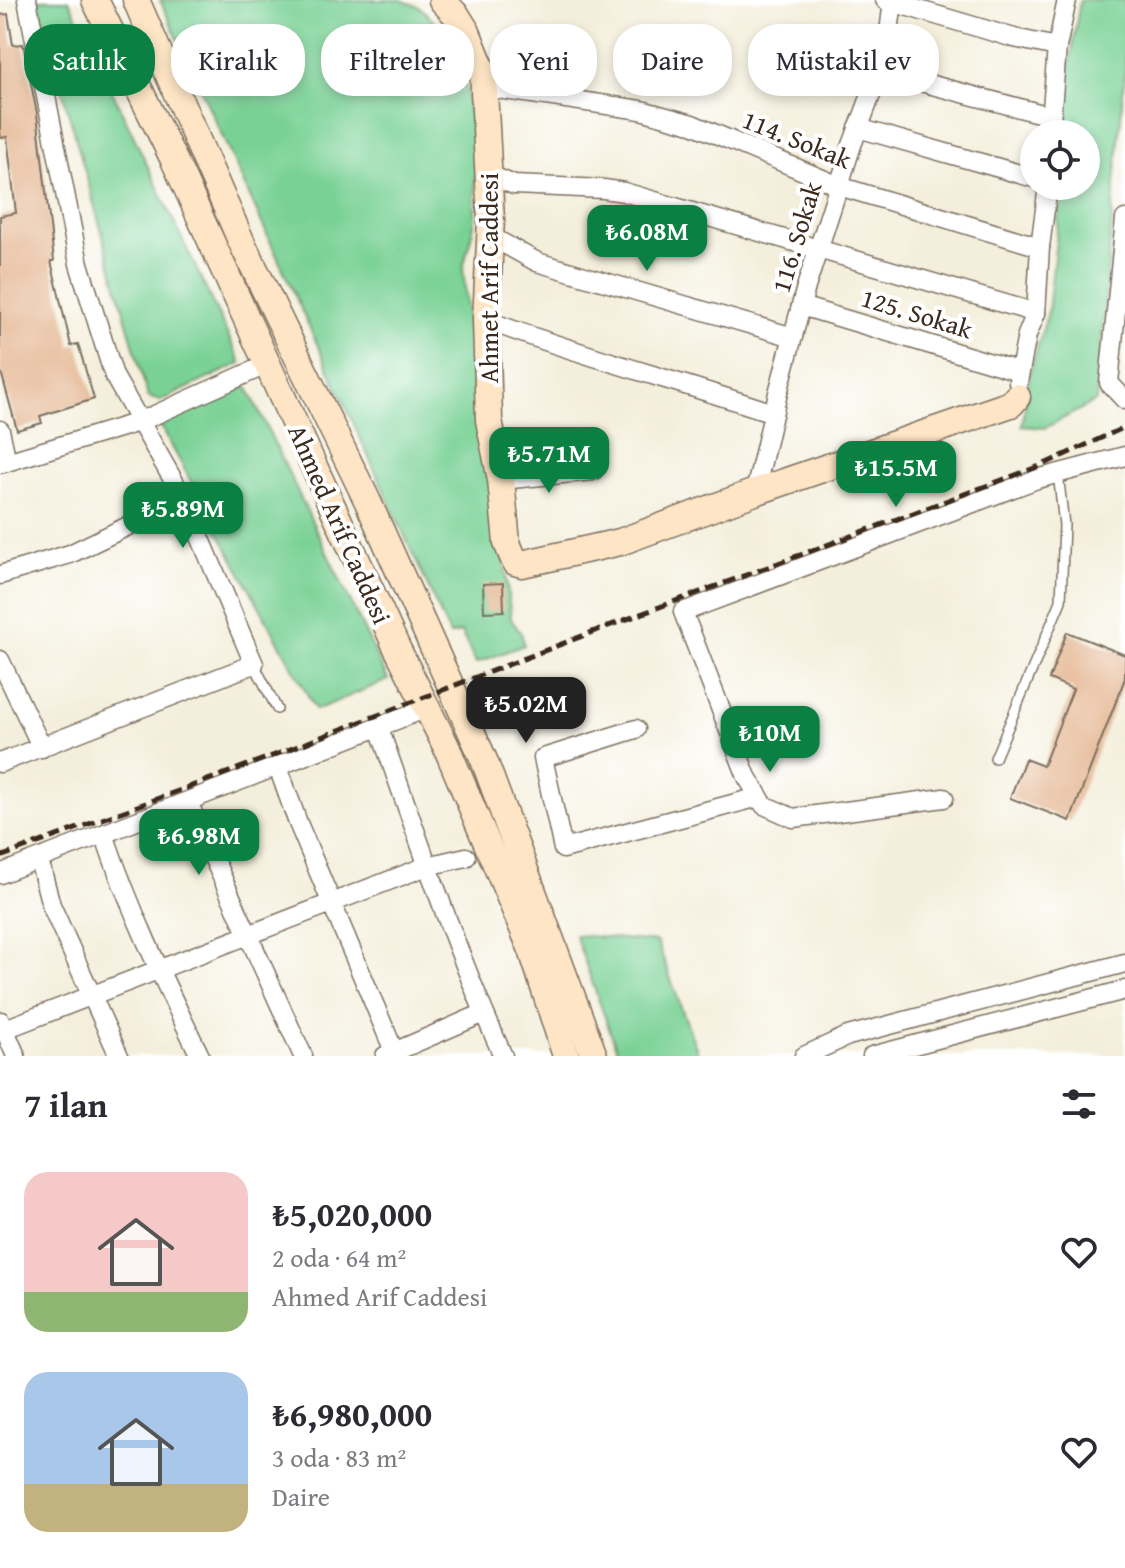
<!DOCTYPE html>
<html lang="tr">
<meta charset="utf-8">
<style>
body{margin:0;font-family:"Gentium Book Plus",serif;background:#f2f2f3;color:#2b2b33;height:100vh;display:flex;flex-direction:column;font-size:30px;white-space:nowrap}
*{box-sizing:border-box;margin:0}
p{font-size:26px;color:#7c7c81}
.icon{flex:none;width:44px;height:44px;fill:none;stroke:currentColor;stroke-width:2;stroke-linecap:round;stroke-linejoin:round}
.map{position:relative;height:1056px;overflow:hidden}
.sheet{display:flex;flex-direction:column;background:#fff;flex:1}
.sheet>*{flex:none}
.banner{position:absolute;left:24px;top:24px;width:1078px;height:72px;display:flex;gap:16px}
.controls{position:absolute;left:1020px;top:120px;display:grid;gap:16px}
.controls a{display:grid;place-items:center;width:80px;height:80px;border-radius:50%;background:#fff;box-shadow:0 4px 12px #0003;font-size:40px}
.price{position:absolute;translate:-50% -68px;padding:0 18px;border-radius:16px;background:#0b8043;color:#fff;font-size:26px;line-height:52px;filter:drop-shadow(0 2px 4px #0008)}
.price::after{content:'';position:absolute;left:50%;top:48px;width:24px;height:18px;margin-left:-12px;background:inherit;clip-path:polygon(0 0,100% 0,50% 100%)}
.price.current{background:#222;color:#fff}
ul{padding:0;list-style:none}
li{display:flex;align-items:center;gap:24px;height:200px;padding:0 24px}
li span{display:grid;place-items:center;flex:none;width:224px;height:160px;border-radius:24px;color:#555}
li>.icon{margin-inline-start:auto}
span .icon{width:96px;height:96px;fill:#fffc;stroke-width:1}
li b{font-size:34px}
h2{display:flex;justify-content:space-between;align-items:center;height:96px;padding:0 24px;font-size:34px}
.chip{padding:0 28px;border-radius:32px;background:#fff;box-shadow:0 4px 12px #0003;font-size:28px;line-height:72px}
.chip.current{background:#0b8043;color:#fff}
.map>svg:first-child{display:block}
</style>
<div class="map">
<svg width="1125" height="1056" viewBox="0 0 1125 1056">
<rect width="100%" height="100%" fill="#fff"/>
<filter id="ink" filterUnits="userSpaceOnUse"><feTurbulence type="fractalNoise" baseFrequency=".0125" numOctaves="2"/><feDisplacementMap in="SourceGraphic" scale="16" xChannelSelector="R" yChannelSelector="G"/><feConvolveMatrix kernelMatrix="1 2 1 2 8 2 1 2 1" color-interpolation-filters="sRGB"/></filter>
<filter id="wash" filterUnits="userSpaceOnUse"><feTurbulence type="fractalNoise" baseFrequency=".006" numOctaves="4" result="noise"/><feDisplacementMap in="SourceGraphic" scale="32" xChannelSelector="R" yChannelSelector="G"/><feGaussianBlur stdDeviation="1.8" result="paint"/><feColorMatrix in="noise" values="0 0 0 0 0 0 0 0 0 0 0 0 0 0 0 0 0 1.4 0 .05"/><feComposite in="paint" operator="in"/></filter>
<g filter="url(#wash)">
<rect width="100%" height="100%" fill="#f4efdc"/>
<g fill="#79d195" stroke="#5a7e5a" stroke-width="2">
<path d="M 37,0 L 69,0 L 241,363 L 160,401 L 148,397 Z"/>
<path d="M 160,0 L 401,0 L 420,7 L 445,33 L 464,70 L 475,163 L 475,221 L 463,269 L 479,422 L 495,482 L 511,619 L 522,635 L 524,645 L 476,663 L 461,632 L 450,635 Z"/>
<path d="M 1080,0 L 1125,0 L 1125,72 L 1096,401 L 1045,428 L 1022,426 L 1030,372 L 1048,312 L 1062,186 L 1086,186 L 1086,134 L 1061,134 L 1061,120 Z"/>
<path d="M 247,386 L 388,680 L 316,710 L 159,423 Z"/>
<path d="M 575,935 L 657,942 L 699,1056 L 619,1056 Z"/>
</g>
<g id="blocks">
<g fill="#e4b590">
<path d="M 8,14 L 13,45 L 23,44 L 37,114 L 54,261 L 51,261 L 71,346 L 78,344 L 94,399 L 40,416 L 42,423 L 17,430 L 0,368 L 0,216 L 16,213 L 7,137 L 1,138 L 0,130 L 0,15 Z"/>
<path d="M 503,583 L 504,611 L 484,612 L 483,584 Z"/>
<path d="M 1067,632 L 1125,655 L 1125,678 L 1070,821 L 1010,798 L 1025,759 L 1043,766 L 1073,689 L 1049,679 Z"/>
</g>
</g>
</g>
<g filter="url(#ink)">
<use href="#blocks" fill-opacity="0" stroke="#7c6f60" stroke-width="2"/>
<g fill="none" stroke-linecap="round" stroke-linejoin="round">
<g stroke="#7c6f60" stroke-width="12">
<g id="lane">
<path d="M 254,664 L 277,709"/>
<path d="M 995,758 L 1061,601 L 1064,525 L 1058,473"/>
</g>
</g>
<g stroke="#7c6f60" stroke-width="21">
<g id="street">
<path d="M 885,0 L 1014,38 L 1057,47"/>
<path d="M 879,71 L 1050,116"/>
<path d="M 484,87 L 641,110 L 692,124 L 839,186 L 1040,247"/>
<path d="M 858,128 L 1034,178"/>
<path d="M 1050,134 L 1057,47 L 1067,0"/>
<path d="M 488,174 L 514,185 L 604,189 L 624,192 L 1036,313"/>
<path d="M 1125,219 L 1109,383 L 1125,400"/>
<path d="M 490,236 L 537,262 L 793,337"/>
<path d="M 801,306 L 1018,371"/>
<path d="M 486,320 C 581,356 678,381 773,413"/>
<path d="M 1018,382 L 1027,335 L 1036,313 L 1040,247 L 1048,186"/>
<path d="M 0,430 L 7,462"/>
<path d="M 0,464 L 139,422 L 268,364"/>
<path d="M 501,480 L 593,471"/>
<path d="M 755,492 L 778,393 L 806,287 L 852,145 L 877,79 L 888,41 L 893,0"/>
<path d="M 0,575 L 70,554 L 184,499"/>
<path d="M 0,660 L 42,748"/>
<path d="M 379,728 C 418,838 455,949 503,1056"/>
<path d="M 636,729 L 543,758 L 563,849 L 759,797"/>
<path d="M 0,763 L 254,664 L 184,499 L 114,376 L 79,264 L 27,0"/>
<path d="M 278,767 L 298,823 L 396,1056"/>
<path d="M 944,798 L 793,818 L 764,805 L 747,777 L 683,612 L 1037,479 L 1125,456"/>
<path d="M 188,802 L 303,1056"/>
<path d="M 104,834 C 130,911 165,983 200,1056"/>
<path d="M 39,860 L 51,905 L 119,1056"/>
<path d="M 0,874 L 427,708"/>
<path d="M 1,1021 L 16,1056"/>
<path d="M 0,1031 L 427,866 L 466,857"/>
<path d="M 385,1056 L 484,1013"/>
<path d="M 804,1056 L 848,1036 L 1125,963"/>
<path d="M 872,1056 L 1125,990"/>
</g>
</g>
<g stroke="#7c6f60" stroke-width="29">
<g id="secondary">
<path d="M 95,0 L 174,160 L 397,648 L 446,746 L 532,950 L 566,1056"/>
<path d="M 136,0 L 242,243 L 368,502 L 484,760 L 594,1056"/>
<path d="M 442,0 L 457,16 L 467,32 L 483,72 L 491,220 L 486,320 L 489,420 L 501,480 L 507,543 L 515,562 L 522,564 L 620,542 L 755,492 L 1011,404 L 1017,397"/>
</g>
</g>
<use href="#lane" stroke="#fff" stroke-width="9"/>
<use href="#street" stroke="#fff" stroke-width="18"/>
<use href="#secondary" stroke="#fde5c5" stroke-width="26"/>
<path stroke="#3b2a1e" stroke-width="5" stroke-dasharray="12 6" stroke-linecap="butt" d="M 0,857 L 267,758 L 603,628 L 1040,466 L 1125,427"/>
</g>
</g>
<g text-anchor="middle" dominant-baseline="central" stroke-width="8" stroke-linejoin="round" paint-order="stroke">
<g font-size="26" fill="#3b2a1e" stroke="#fff">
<text transform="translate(797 139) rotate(22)">114. Sokak</text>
<text transform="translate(796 237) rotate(-73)">116. Sokak</text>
<text transform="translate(488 278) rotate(-90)">Ahmet Arif Caddesi</text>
<text transform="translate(917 313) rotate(17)">125. Sokak</text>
<text transform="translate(340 524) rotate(66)">Ahmed Arif Caddesi</text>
</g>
</g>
</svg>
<div class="controls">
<a><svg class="icon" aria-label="locate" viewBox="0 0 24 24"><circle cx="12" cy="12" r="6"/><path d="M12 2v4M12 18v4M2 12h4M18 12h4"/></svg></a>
</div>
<b class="price" style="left:647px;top:273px">₺6.08M</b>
<b class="price" style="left:549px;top:495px">₺5.71M</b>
<b class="price" style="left:896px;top:509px">₺15.5M</b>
<b class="price" style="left:183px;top:550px">₺5.89M</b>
<b class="price current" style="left:526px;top:745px">₺5.02M</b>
<b class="price" style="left:770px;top:774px">₺10M</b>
<b class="price" style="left:199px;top:877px">₺6.98M</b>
<div class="banner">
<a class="chip current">Satılık</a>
<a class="chip">Kiralık</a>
<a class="chip">Filtreler</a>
<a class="chip">Yeni</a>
<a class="chip">Daire</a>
<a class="chip">Müstakil ev</a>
</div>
</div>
<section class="sheet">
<h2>7 ilan<svg class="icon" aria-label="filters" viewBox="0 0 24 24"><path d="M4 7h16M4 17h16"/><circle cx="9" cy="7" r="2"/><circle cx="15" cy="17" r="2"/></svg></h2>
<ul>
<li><span style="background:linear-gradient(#f6c9c9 75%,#8fb573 0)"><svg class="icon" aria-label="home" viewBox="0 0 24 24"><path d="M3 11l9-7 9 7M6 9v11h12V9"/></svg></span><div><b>₺5,020,000</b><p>2 oda · 64 m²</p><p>Ahmed Arif Caddesi</p></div><svg class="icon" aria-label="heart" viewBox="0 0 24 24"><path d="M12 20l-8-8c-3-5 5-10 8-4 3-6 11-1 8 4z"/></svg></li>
<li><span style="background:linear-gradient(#a9c7e8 70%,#c2b280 0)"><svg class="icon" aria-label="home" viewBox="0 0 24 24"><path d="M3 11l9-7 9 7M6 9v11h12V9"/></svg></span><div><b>₺6,980,000</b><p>3 oda · 83 m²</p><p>Daire</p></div><svg class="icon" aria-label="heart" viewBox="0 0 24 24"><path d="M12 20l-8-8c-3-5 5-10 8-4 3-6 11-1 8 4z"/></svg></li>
</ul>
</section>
